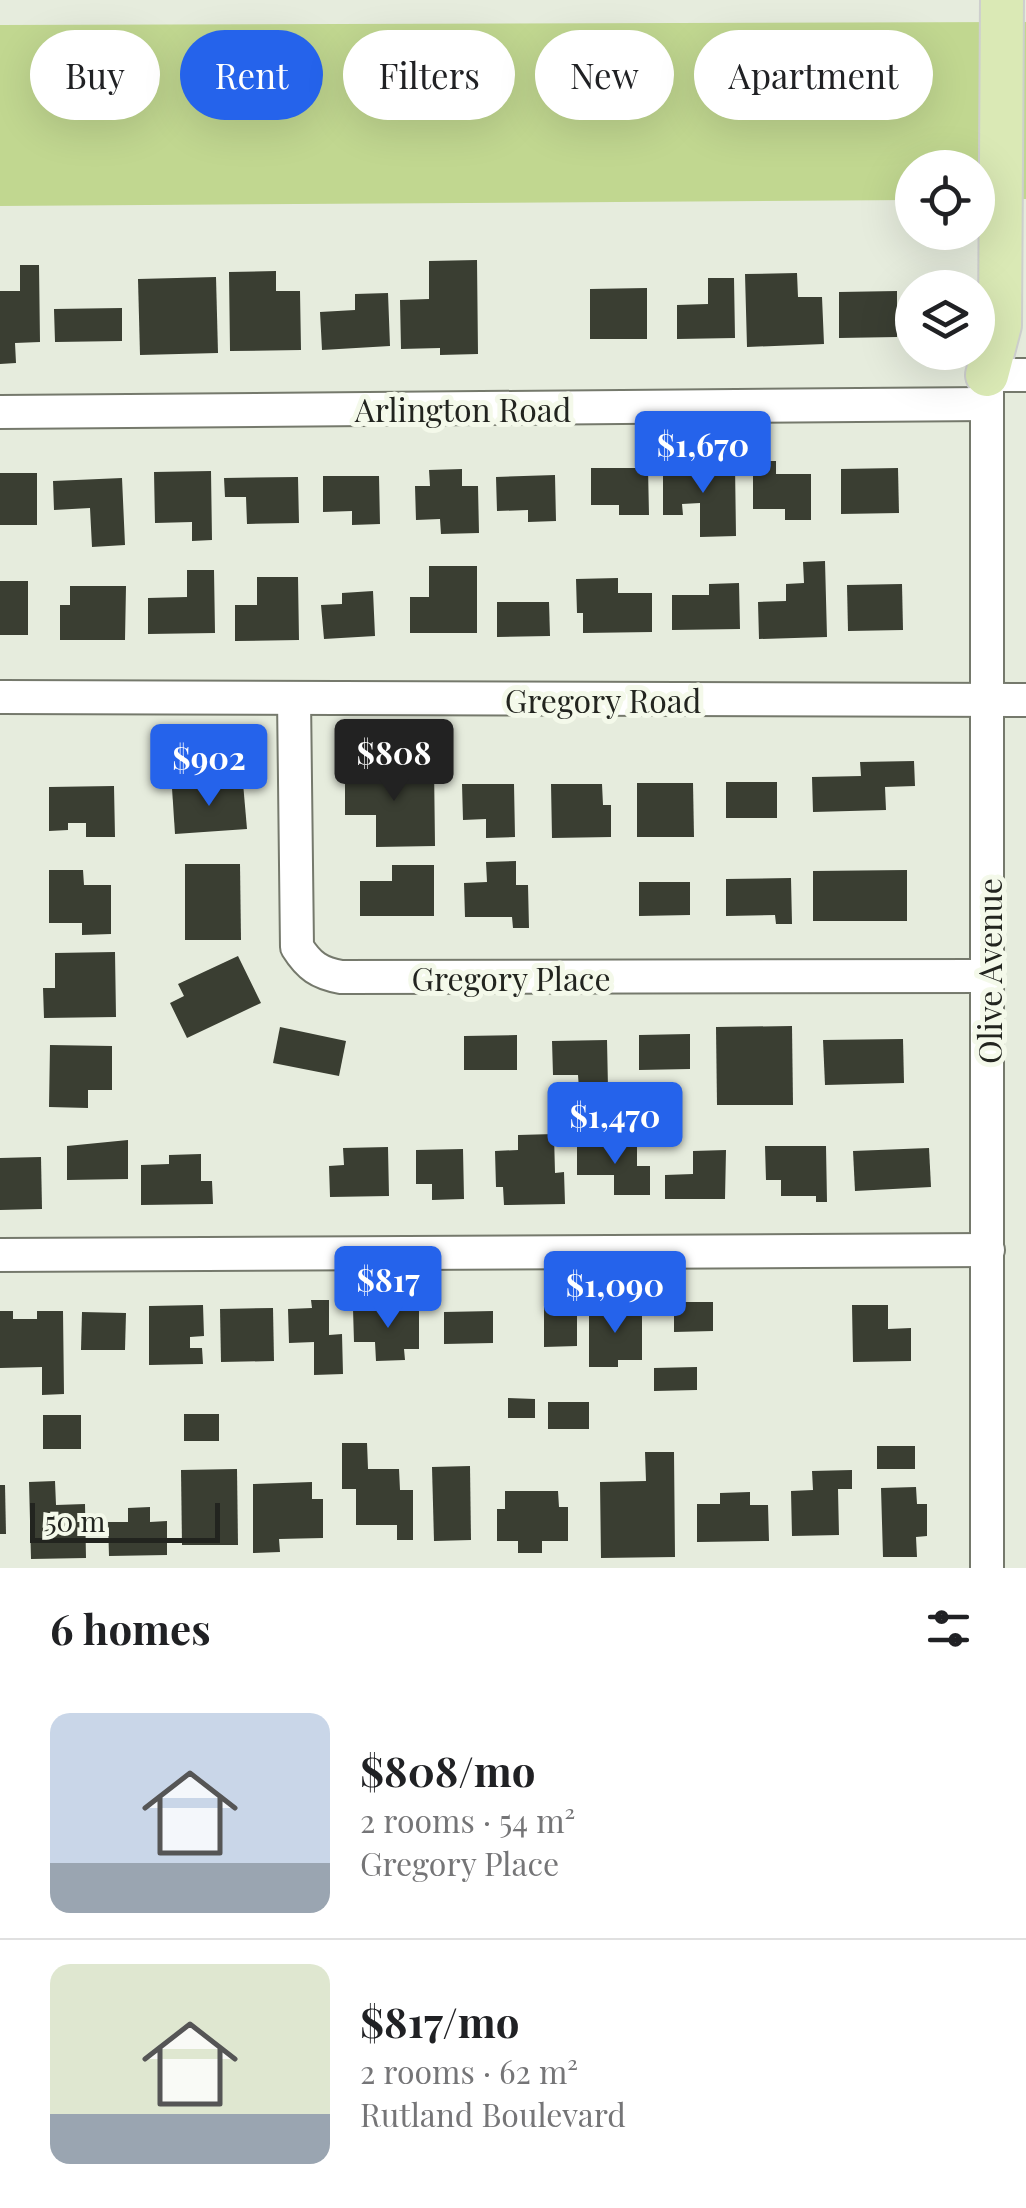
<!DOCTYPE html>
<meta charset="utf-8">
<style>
body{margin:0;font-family:"Playfair Display",serif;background:#f6f6f6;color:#202124;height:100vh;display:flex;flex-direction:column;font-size:38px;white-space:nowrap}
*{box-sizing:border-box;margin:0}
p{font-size:32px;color:#757577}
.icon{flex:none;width:55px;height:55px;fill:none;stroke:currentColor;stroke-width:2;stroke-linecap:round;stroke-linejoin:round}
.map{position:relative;height:1568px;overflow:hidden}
.details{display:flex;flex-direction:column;background:#fff;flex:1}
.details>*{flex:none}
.hud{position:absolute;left:30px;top:30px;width:968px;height:90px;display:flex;gap:20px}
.fabs{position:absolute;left:895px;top:150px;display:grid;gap:20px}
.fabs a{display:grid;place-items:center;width:100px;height:100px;border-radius:50%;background:#fff;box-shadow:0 10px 40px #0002;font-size:50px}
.scale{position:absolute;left:30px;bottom:25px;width:190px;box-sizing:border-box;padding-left:10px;border:5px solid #22241f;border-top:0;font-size:28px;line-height:35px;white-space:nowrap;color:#22241f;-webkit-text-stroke:8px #f4f9ea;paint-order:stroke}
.price{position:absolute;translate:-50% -85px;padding:0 22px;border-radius:10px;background:#2563eb;color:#fff;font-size:32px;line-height:65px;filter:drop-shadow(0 2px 5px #0008)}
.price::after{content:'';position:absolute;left:50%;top:60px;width:30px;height:22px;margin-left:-15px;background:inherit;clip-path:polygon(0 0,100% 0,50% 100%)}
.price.on{background:#222;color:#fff}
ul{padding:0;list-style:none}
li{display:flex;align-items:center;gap:30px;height:250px;padding:0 50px}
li+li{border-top:2px solid #e0e0e0}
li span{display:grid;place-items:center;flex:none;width:280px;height:200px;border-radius:20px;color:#555}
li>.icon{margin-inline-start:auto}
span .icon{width:120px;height:120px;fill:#fffc;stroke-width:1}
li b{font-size:42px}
h2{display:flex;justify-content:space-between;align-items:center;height:120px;padding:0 50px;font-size:42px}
.tag{padding:0 35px;border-radius:45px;background:#fff;box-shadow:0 10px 40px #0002;font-size:35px;line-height:90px}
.tag.on{background:#2563eb;color:#fff}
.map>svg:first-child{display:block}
</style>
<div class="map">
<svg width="1026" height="1568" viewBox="0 0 1026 1568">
<rect width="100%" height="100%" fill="#e6ecdd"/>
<path fill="#c1d790" d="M 1026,22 L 1026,199 L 978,199 L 978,168 L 912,168 L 912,200 L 0,206 L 0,25 Z"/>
<g fill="#3a3e32">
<path d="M 477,260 L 478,354 L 440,355 L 440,348 L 401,349 L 400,300 L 429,299 L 429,261 Z"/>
<path d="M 20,265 L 39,265 L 40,342 L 15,343 L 16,363 L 0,364 L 0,291 L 20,291 Z"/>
<path d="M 276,271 L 276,291 L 300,291 L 301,350 L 230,351 L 229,272 Z"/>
<path d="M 797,273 L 798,297 L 822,297 L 824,344 L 747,347 L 745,274 Z"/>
<path d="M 216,277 L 218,353 L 140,355 L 138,279 Z"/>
<path d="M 708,278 L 734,278 L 735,338 L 677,339 L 677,305 L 708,304 Z"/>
<path d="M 647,288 L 647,339 L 590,339 L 590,289 Z"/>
<path d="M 897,291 L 897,337 L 839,338 L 839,292 Z"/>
<path d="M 388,293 L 390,346 L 322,350 L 320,312 L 355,310 L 355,294 Z"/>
<path d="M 122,308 L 122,341 L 55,342 L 54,309 Z"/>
<path d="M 753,461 L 776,461 L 776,474 L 811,474 L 811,520 L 785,520 L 785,509 L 753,509 Z"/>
<path d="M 735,465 L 736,536 L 700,537 L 700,503 L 682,504 L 683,515 L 663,515 L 663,467 Z"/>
<path d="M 591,468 L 648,468 L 649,515 L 619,515 L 619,505 L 591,505 Z"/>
<path d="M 898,468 L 899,513 L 841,514 L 841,469 Z"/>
<path d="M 462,469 L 462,486 L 478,486 L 479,533 L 441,534 L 440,519 L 416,520 L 415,486 L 430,486 L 429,470 Z"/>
<path d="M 211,471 L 212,540 L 192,541 L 192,522 L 155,523 L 154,472 Z"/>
<rect x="0" y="473" width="37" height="52"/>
<path d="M 555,475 L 556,521 L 528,522 L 528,510 L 497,511 L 496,477 Z"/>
<path d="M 323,476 L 379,476 L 380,524 L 352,525 L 352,511 L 323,512 Z"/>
<path d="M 298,477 L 299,523 L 247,524 L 246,497 L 225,497 L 224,478 Z"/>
<path d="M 122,478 L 125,545 L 92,547 L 90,508 L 54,510 L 53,481 Z"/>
<path d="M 825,561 L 827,637 L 759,639 L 758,602 L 786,601 L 786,584 L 804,583 L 803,562 Z"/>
<path d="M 429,566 L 477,566 L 477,633 L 410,633 L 410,597 L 429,597 Z"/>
<path d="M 187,570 L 214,570 L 215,633 L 148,634 L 148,598 L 187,597 Z"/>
<path d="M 257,577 L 298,577 L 299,640 L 235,641 L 235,605 L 257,605 Z"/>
<path d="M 618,578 L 618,593 L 652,593 L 652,632 L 583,633 L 583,613 L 577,613 L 576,579 Z"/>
<rect x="0" y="581" width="28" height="54"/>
<path d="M 739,583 L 740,629 L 672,630 L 672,595 L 709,595 L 709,584 Z"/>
<path d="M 902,584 L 903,630 L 848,631 L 847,585 Z"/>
<path d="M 70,586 L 126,586 L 125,640 L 60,640 L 60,605 L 70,605 Z"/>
<path d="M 373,591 L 375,636 L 324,639 L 321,605 L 342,604 L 342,593 Z"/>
<path d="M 497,602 L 549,602 L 550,636 L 497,637 Z"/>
<path d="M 914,761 L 915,786 L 885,787 L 886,810 L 813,812 L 812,777 L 861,776 L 860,762 Z"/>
<path d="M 434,765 L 435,846 L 376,847 L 376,815 L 345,815 L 345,766 L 378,766 L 378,775 L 407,775 L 407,766 Z"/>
<rect x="726" y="782" width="51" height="36"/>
<path d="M 243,783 L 247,829 L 175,834 L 172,788 Z"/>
<path d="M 637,783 L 693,783 L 694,837 L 637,837 Z"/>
<path d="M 462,784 L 514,784 L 515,837 L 486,838 L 486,819 L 463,820 Z"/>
<path d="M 551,784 L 602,784 L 603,805 L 611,805 L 611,837 L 552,838 Z"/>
<path d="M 114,786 L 115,837 L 86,837 L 86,823 L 68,823 L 68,830 L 49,831 L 49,787 Z"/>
<path d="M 516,861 L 516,885 L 528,885 L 529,928 L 513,928 L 512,917 L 465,917 L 464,883 L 487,882 L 486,862 Z"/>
<path d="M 185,864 L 240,864 L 241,940 L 185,940 Z"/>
<path d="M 392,865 L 434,865 L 434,916 L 360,916 L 360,881 L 392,881 Z"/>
<path d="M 49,870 L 83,870 L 84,885 L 111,885 L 111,934 L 82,935 L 82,923 L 49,923 Z"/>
<path d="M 907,870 L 907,921 L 813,921 L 813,871 Z"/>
<path d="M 791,878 L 792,924 L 776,924 L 775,915 L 726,916 L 726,879 Z"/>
<path d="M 639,882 L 690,882 L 690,915 L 639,916 Z"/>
<path d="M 115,952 L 116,1017 L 44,1018 L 43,988 L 55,988 L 55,953 Z"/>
<path d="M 238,956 L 261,1003 L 187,1038 L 170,1003 L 184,996 L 178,984 Z"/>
<path d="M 792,1026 L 793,1105 L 717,1105 L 716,1027 Z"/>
<path d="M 280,1027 L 346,1041 L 339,1076 L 273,1063 Z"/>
<path d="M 690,1034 L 690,1069 L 639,1070 L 639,1035 Z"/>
<path d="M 517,1035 L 517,1070 L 464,1070 L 464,1036 Z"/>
<path d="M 903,1039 L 904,1083 L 825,1085 L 823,1040 Z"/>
<path d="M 607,1040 L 608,1088 L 579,1089 L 578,1075 L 553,1075 L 552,1041 Z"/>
<path d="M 50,1045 L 112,1046 L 112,1090 L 88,1090 L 88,1108 L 49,1107 Z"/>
<path d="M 554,1134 L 555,1173 L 564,1172 L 565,1204 L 504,1205 L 503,1187 L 496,1187 L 495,1151 L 518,1150 L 518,1135 Z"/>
<path d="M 128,1140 L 128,1179 L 67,1180 L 67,1146 Z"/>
<path d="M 577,1144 L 637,1144 L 637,1166 L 650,1166 L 650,1195 L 614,1195 L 614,1175 L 577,1175 Z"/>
<path d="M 765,1146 L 826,1146 L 827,1202 L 816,1202 L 816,1196 L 781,1196 L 781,1180 L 766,1180 Z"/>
<path d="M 388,1147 L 389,1196 L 330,1197 L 329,1166 L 344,1165 L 343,1148 Z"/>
<path d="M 929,1148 L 931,1187 L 855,1191 L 853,1151 Z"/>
<path d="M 463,1149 L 464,1199 L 432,1200 L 432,1184 L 416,1184 L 416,1150 Z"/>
<path d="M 726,1150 L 725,1199 L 665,1199 L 665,1175 L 693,1174 L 693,1151 Z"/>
<path d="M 201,1154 L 201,1181 L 212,1181 L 213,1204 L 141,1205 L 141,1165 L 169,1164 L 169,1155 Z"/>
<path d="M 41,1157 L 42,1209 L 0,1210 L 0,1158 Z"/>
<path d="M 311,1300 L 329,1300 L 329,1335 L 342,1334 L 343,1374 L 314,1375 L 314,1342 L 289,1343 L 288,1309 L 312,1308 Z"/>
<path d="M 544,1301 L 577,1301 L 577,1346 L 544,1347 Z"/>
<path d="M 674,1302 L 713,1302 L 713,1331 L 674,1332 Z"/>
<path d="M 203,1305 L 204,1336 L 190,1337 L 190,1348 L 202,1348 L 203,1364 L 149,1365 L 149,1306 Z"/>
<path d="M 852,1305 L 888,1305 L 888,1329 L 911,1328 L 911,1361 L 853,1362 Z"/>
<path d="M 589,1307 L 642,1307 L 642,1360 L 618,1360 L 618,1367 L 589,1367 Z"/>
<path d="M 273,1308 L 274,1361 L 221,1362 L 220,1309 Z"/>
<path d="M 419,1308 L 419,1349 L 404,1349 L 405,1360 L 376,1361 L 375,1342 L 354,1342 L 353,1309 Z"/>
<path d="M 0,1311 L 13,1311 L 13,1319 L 37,1319 L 37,1311 L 63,1311 L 64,1394 L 42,1395 L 42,1367 L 0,1368 Z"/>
<path d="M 493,1311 L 493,1343 L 444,1344 L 444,1312 Z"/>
<path d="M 82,1312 L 126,1313 L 125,1350 L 81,1350 Z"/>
<path d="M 697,1367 L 697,1390 L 654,1391 L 654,1368 Z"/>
<path d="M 508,1398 L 535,1399 L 535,1418 L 508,1418 Z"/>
<rect x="548" y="1402" width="41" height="27"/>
<rect x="184" y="1414" width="35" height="27"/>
<rect x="43" y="1415" width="38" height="34"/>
<path d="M 342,1443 L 367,1443 L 368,1469 L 399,1469 L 400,1490 L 413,1490 L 413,1540 L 397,1540 L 397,1525 L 356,1525 L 356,1489 L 342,1489 Z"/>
<rect x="877" y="1446" width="38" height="23"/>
<path d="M 645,1452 L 674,1452 L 675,1557 L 601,1558 L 600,1482 L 646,1481 Z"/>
<path d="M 470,1466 L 471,1540 L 434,1541 L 432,1467 Z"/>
<path d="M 237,1469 L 238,1545 L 182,1545 L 181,1470 Z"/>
<path d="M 852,1470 L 852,1489 L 838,1489 L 839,1535 L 792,1536 L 791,1491 L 813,1490 L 812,1471 Z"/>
<path d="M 55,1481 L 56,1505 L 85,1504 L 86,1558 L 31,1559 L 29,1482 Z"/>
<path d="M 312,1482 L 312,1499 L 323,1499 L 323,1538 L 279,1539 L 280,1552 L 253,1553 L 253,1484 Z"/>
<path d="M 0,1485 L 5,1485 L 6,1534 L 0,1534 Z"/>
<path d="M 916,1487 L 917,1504 L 927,1504 L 927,1536 L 916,1537 L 917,1557 L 883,1557 L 881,1488 Z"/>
<path d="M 505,1491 L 558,1491 L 559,1507 L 568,1507 L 568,1541 L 542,1541 L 542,1553 L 518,1553 L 518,1541 L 497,1541 L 497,1509 L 505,1509 Z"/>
<path d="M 750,1492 L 750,1505 L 768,1505 L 769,1541 L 697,1542 L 697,1504 L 720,1504 L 720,1493 Z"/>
<path d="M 150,1507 L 150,1522 L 167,1521 L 167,1555 L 109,1556 L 108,1522 L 128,1522 L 128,1508 Z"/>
</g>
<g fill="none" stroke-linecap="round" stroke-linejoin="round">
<g stroke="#75796c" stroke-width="36">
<g id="minor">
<path d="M 0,412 L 987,404"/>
<path d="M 0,697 L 1026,700"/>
<path d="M 294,698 L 297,947 C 309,966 319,973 341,977 L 987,976"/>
<path d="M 0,1255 L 988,1250"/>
<path d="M 987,1568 L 987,375 L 1026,375"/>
</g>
</g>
<g stroke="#cecfce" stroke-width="46">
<path id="major" d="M 987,375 L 1000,325 L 1002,0"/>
</g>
<use href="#minor" stroke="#fff" stroke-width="32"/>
<use href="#major" stroke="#dae9b5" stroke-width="42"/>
</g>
<g text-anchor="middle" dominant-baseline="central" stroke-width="10" stroke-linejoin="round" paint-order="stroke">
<g font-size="32" fill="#22241f" stroke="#f4f9ea">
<text x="463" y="408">Arlington Road</text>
<text x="603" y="699">Gregory Road</text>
<text transform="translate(988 971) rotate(-90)">Olive Avenue</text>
<text x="511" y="977">Gregory Place</text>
</g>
</g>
</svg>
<div class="fabs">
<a><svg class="icon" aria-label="locate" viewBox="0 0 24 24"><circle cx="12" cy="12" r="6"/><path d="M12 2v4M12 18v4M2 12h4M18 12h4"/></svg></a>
<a><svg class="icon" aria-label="layers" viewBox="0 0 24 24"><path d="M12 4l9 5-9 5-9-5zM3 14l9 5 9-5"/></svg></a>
</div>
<div class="scale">50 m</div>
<b class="price" style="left:703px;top:496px">$1,670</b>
<b class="price on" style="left:394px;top:804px">$808</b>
<b class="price" style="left:209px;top:809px">$902</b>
<b class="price" style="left:615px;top:1167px">$1,470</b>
<b class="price" style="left:388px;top:1331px">$817</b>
<b class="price" style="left:615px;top:1336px">$1,090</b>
<div class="hud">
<a class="tag">Buy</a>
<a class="tag on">Rent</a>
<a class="tag">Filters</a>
<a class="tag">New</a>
<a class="tag">Apartment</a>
</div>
</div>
<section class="details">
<h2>6 homes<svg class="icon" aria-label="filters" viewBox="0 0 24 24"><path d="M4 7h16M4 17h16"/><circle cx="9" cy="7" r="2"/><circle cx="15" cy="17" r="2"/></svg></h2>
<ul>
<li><span style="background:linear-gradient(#c9d6e8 75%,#9aa5b1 0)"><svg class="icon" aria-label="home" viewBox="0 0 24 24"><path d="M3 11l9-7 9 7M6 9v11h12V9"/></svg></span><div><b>$808/mo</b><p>2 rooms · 54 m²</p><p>Gregory Place</p></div></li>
<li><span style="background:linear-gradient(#dfe7d0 75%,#9aa5b1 0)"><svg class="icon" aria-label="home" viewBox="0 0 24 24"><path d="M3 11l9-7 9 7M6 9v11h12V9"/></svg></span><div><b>$817/mo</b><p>2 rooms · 62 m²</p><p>Rutland Boulevard</p></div></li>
</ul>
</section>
